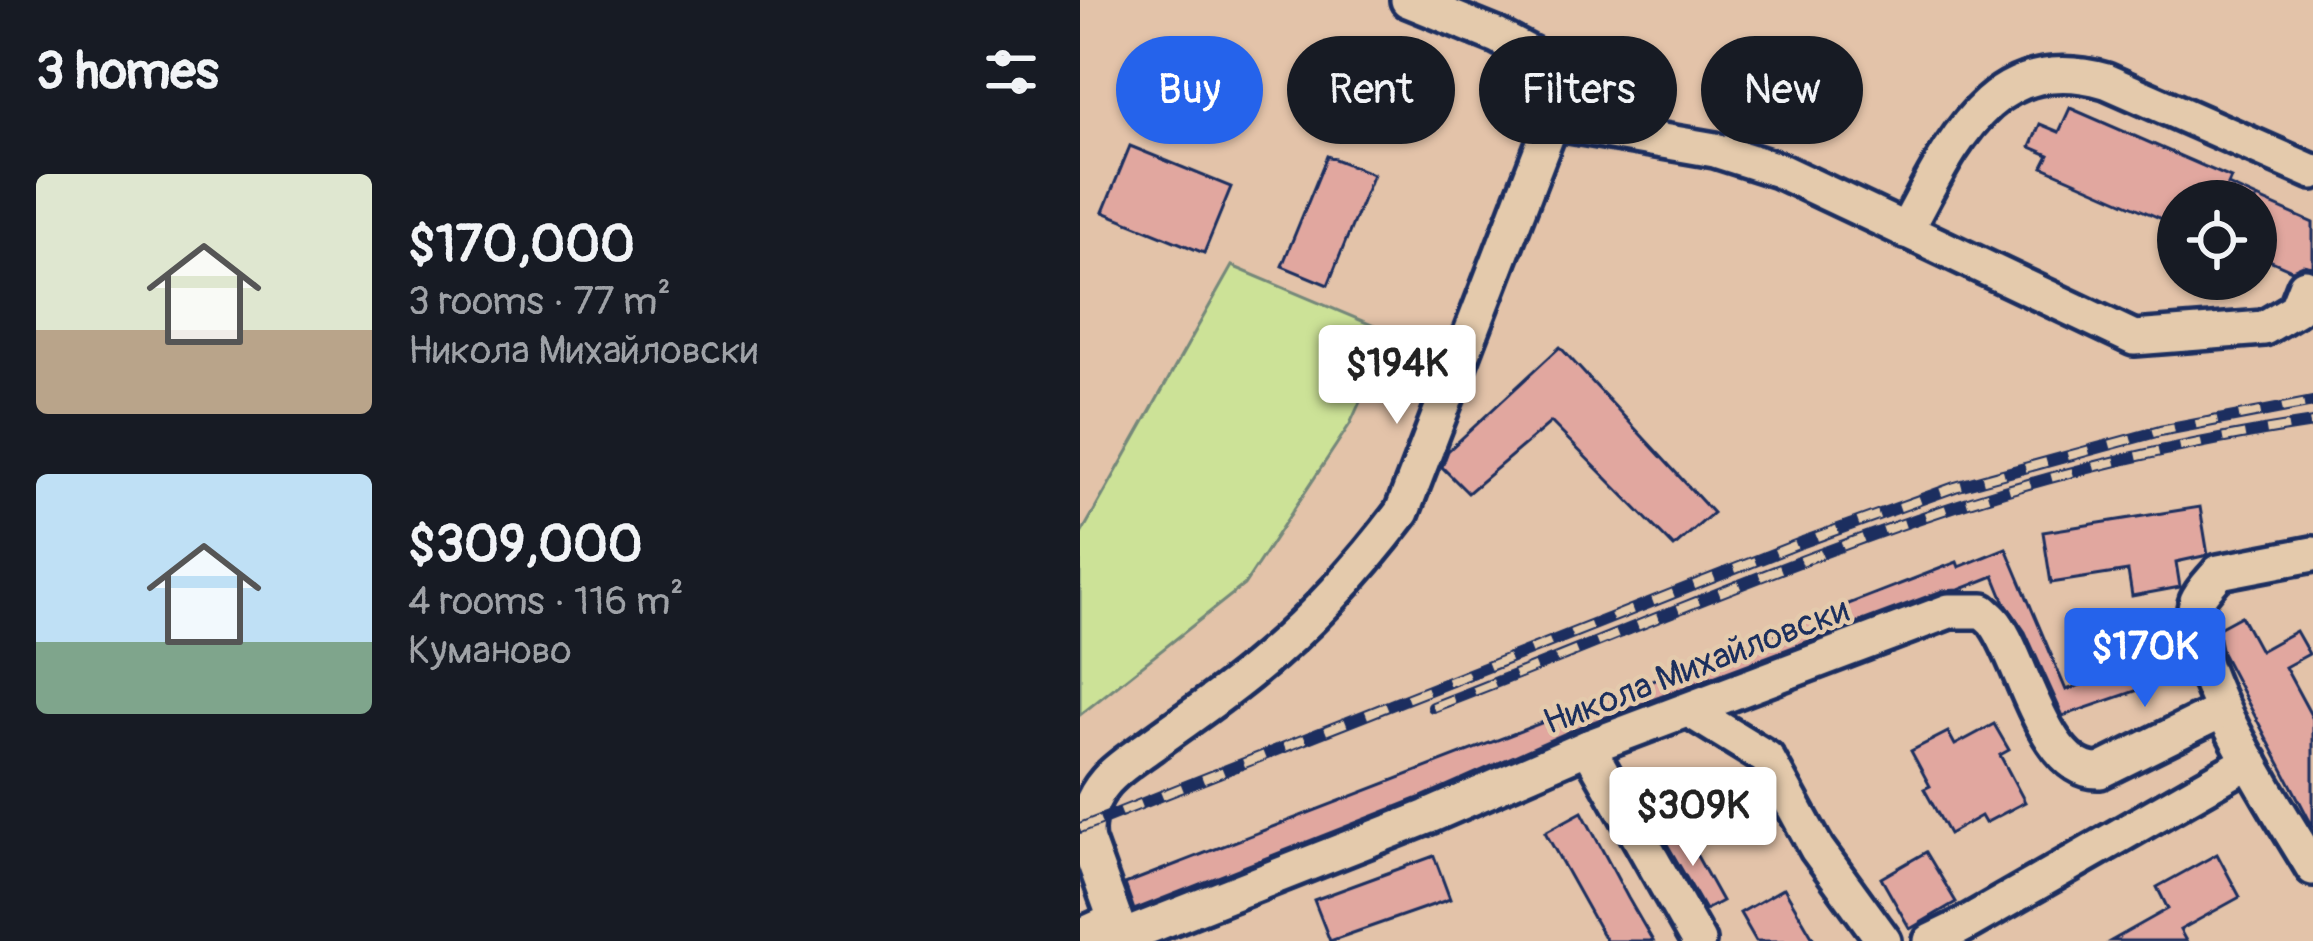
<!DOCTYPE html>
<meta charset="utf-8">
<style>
body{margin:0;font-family:Pangolin,sans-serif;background:#242831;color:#f1f3f6;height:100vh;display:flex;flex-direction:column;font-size:45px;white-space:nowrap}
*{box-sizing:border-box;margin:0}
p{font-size:39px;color:#9ea1a6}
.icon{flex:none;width:66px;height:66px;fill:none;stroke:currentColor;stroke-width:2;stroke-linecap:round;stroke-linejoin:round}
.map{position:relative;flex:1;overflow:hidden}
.panel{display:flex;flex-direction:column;background:#171b24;width:1080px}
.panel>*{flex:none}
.hud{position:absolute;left:36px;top:36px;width:1017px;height:108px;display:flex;gap:24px}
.fabs{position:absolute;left:1077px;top:180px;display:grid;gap:24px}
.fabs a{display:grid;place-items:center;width:120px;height:120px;border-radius:50%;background:#171b24;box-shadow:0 3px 9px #0004;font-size:60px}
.price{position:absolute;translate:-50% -102px;padding:0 27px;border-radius:12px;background:#fff;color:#222;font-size:39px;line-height:78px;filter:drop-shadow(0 3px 6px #0008)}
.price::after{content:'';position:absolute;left:50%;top:72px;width:36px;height:27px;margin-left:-18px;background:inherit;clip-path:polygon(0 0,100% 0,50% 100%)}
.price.active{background:#2563eb;color:#fff}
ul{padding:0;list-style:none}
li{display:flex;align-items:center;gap:36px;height:300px;padding:0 36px}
li span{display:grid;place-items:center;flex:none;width:336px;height:240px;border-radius:12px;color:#555}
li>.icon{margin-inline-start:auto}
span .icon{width:144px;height:144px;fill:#fffc;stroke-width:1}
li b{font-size:51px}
h2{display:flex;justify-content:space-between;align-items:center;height:144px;padding:0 36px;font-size:51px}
.tag{padding:0 42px;border-radius:54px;background:#171b24;box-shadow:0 3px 9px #0004;font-size:42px;line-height:108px}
.tag.active{background:#2563eb;color:#fff}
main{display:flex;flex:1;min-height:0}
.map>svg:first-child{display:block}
</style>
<main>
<section class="panel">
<h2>3 homes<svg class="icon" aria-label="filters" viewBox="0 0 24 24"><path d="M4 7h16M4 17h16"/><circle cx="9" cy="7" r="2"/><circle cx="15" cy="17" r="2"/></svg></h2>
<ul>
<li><span style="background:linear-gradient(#dfe7d0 65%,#b9a48a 0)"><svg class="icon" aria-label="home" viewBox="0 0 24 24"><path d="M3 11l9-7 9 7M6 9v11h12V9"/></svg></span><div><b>$170,000</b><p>3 rooms · 77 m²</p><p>Никола Михайловски</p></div></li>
<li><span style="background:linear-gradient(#bfe0f5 70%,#7fa58c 0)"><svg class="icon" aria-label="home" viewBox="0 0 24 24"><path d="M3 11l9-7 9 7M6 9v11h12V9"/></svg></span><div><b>$309,000</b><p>4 rooms · 116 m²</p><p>Куманово</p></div></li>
</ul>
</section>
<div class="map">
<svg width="1233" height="941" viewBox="0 0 1233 941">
<rect width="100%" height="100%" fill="#e3c3a9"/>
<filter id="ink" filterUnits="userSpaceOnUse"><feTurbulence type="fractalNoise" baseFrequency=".00833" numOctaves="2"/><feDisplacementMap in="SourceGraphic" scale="24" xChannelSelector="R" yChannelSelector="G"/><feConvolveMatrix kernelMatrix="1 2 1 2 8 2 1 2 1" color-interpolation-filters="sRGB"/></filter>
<g filter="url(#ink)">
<path fill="#cce297" stroke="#74887a" stroke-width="3" d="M 152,266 L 311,333 L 270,424 L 164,585 L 0,715 L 0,536 Z"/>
<g fill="#e1a79f" stroke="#1b2f5e" stroke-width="3">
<path d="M 990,108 L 1151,178 L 1148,185 L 1233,223 L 1233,267 L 1223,265 L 1212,270 L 1176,254 L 1176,201 L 1098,201 L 1098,226 L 963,167 L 969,155 L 950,147 L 960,124 L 979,132 Z"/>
<path d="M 50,146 L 151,187 L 124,253 L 23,212 Z"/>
<path d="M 247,156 L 293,174 L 248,285 L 202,266 Z"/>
<path d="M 480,347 L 633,513 L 594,547 L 471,422 L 388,493 L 362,467 L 368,451 Z"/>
<path d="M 1120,507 L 1128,555 L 1096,562 L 1100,587 L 1052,596 L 1048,571 L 971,583 L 963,532 Z"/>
<path d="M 926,548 L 986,690 L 1099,651 L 1105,674 L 983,716 L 945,632 L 925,603 L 914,576 L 879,590 L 862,591 L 500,727 L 339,798 L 54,910 L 45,884 L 877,562 L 879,567 Z"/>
<path d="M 1161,616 L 1180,651 L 1216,631 L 1229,654 L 1205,667 L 1233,719 L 1233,827 L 1142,653 L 1137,629 Z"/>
<path d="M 914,724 L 929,750 L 920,755 L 945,802 L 905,823 L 901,816 L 869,834 L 844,789 L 850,786 L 831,751 L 868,732 L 875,745 Z"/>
<path d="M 502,812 L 548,898 L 573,941 L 526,941 L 465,832 Z"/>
<path d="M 602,829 L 642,901 L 625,910 L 584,839 Z"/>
<path d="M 846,852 L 876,902 L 830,929 L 801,878 Z"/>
<path d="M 1137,854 L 1160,897 L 1100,930 L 1106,941 L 1031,941 L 1088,909 L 1077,887 Z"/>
<path d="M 354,856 L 370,899 L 250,941 L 234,900 Z"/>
<path d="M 704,888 L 735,941 L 676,941 L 660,913 Z"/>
</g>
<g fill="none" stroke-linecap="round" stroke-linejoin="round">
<g stroke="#1b2f5e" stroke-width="42">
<g id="minor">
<path d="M 472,122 L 635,150 L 698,170 L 1054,338 L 1184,328 L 1216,309 L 1225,286"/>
<path d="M 825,231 C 871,148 909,48 1026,81 L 1233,172"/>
<path d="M 1233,554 L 1139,572 C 1133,580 1121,591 1117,601 C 1096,657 1203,817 1233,868"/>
<path d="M 609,710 L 687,758 L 737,849 L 804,941"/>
<path d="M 508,747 L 618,941"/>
<path d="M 0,936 L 35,920"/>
<path d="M 42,937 L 347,817 L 508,747 L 869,611 L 903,611 C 907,615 913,619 916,624 C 943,661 965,774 1020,771 L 1141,711"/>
<path d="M 43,941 L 7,841 C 3,820 12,797 26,781 C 38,767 55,757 70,746 C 105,720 142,696 175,668 C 232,622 278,570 322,512 L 472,122 L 482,86 L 477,68 L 417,36 L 328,0"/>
<path d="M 851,941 L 880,927 L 1170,761"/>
</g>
</g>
<use href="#minor" stroke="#e4caac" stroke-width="33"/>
<g stroke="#1b2f5e" stroke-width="12">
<g id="rail">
<path d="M 353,707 C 528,640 701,563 879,505 C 994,468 1114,441 1233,423"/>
<path d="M 0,828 L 723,542 L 875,487 L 1080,431 L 1233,402"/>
</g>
</g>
<use href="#rail" stroke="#e4caac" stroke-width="8" stroke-dasharray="22" stroke-linecap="butt"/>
</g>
</g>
<g text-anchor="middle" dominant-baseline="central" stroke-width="9" stroke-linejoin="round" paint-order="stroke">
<g font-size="36" fill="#1b2f5e" stroke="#e4caac">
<text transform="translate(616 666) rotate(-21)">Никола Михайловски</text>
</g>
</g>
</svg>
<div class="fabs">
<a><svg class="icon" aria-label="locate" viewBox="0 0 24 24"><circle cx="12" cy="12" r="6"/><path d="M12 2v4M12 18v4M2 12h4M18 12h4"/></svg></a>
</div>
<b class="price" style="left:317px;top:427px">$194K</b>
<b class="price active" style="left:1065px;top:710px">$170K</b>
<b class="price" style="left:613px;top:869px">$309K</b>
<div class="hud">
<a class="tag active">Buy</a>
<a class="tag">Rent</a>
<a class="tag">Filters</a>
<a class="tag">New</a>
</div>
</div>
</main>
